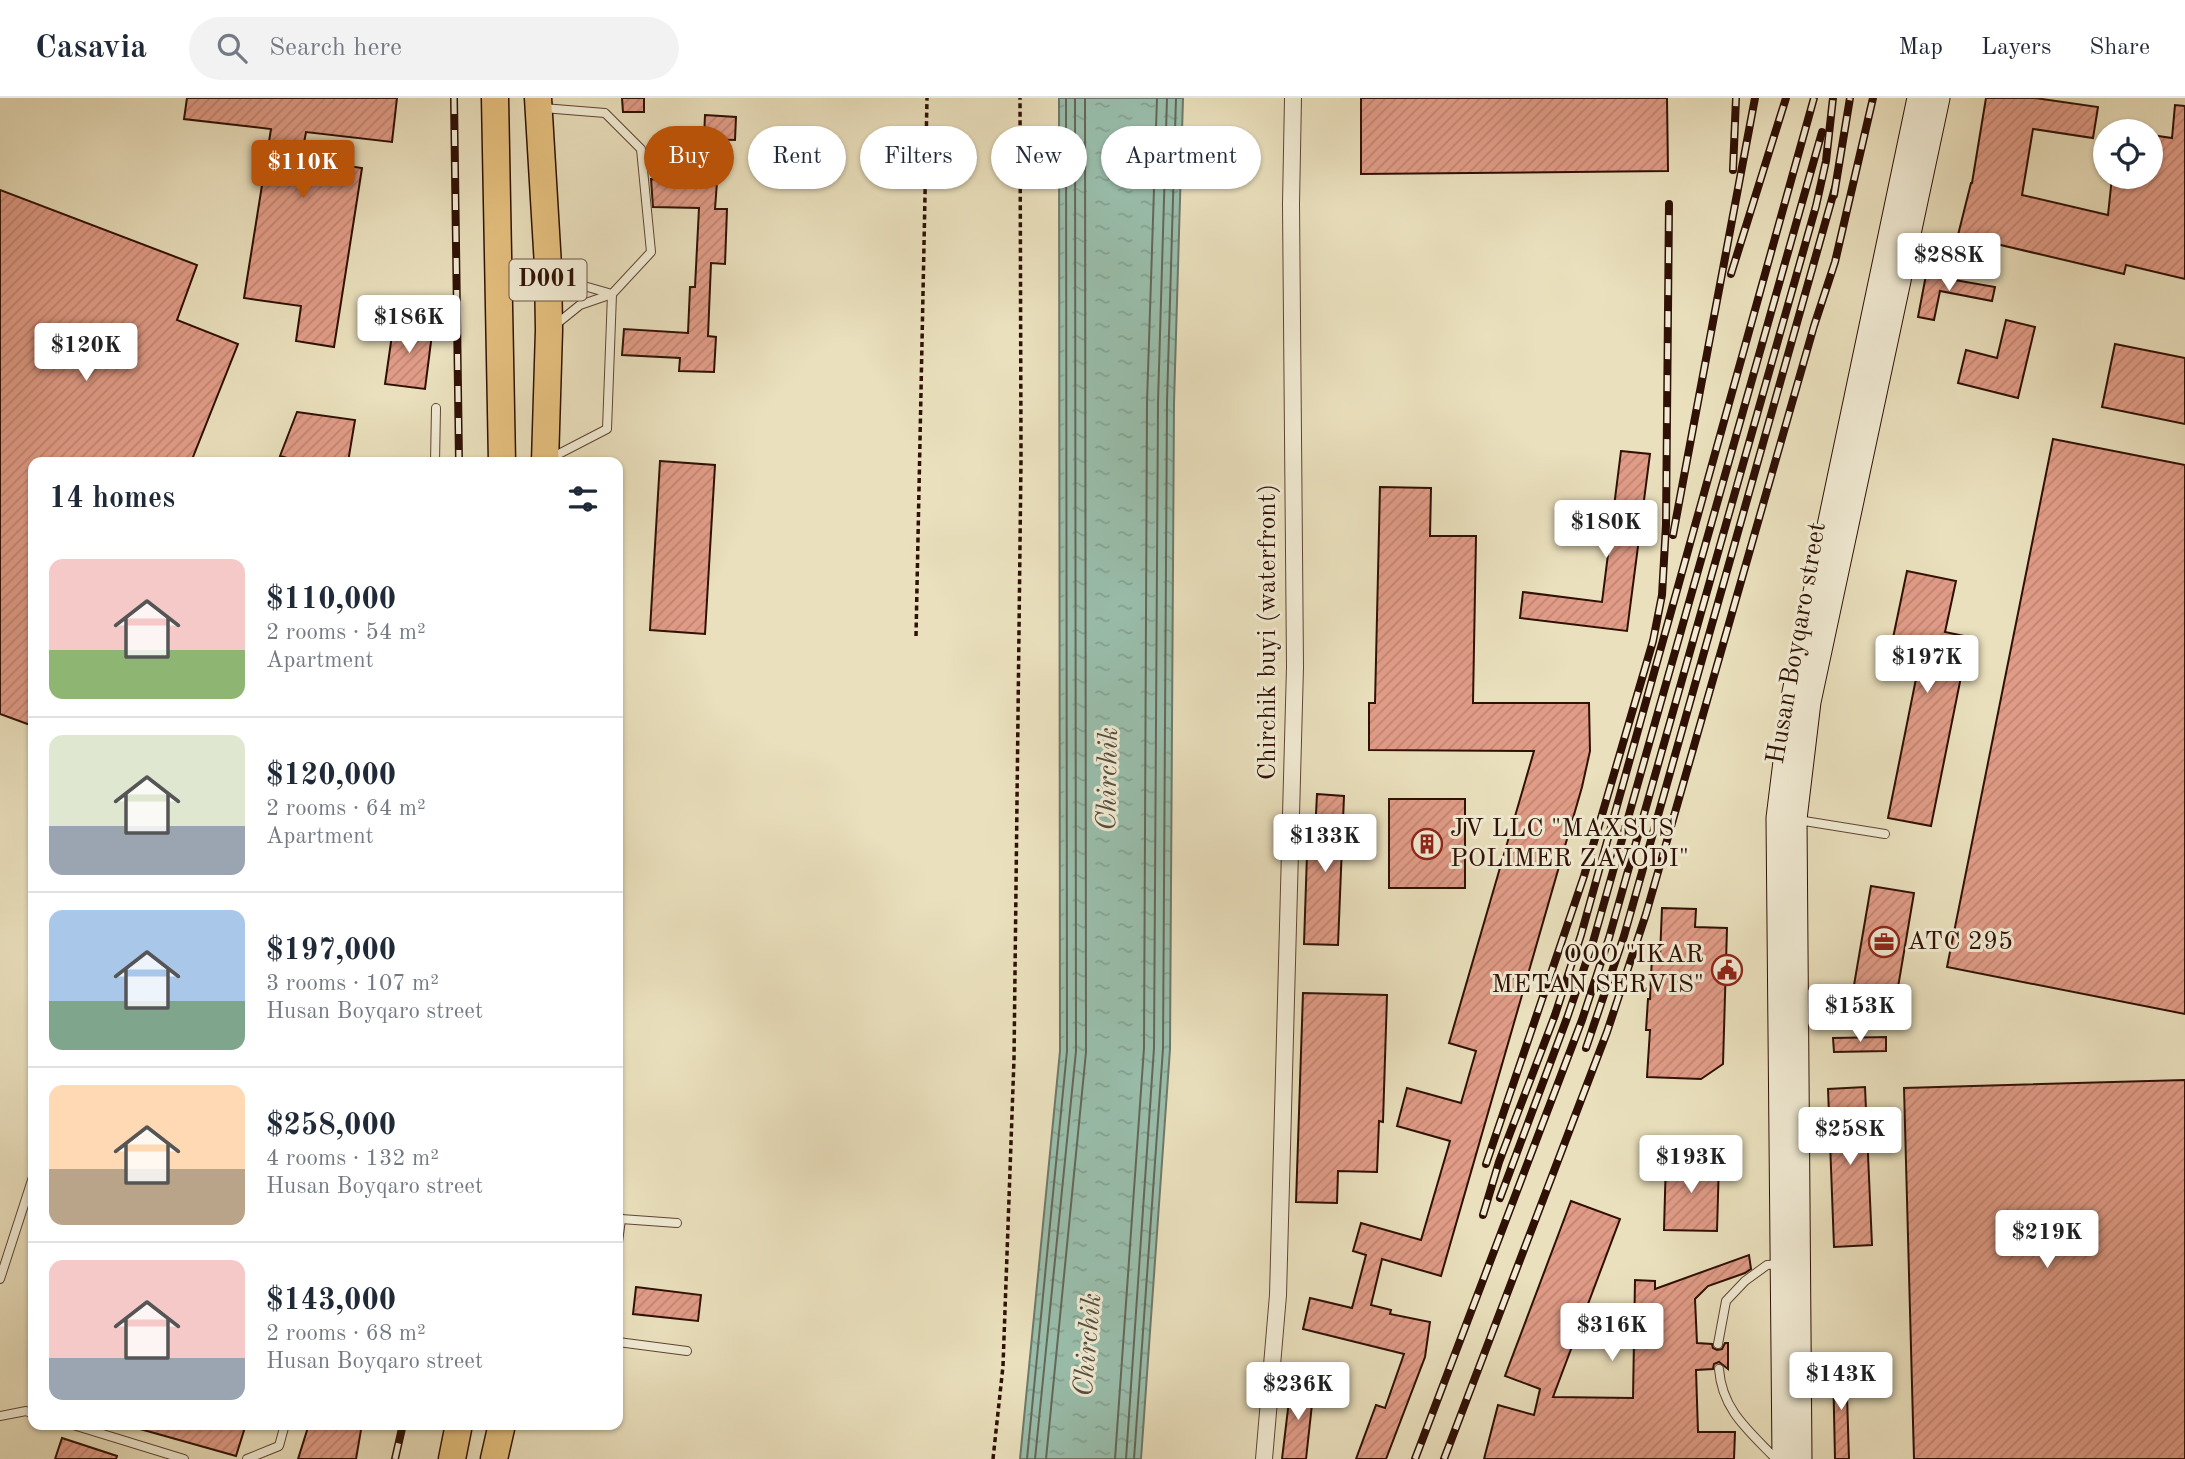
<!DOCTYPE html>
<meta charset="utf-8">
<style>
body{margin:0;font-family:"Old Standard TT",serif;background:#f2f2f3;color:#1f2937;height:100vh;display:flex;flex-direction:column;font-size:26px;white-space:nowrap}
*{box-sizing:border-box;margin:0}
p{font-size:23px;color:#747a83}
.icon{flex:none;width:38px;height:38px;fill:none;stroke:currentColor;stroke-width:2;stroke-linecap:round;stroke-linejoin:round}
.map{position:relative;flex:1;overflow:hidden}
.panel{position:absolute;left:28px;top:359px;width:595px;height:973px;display:flex;flex-direction:column;background:#fff;border-radius:14px;box-shadow:0 2px 5px #0004}
.panel>*{flex:none}
.banner{position:absolute;left:644px;top:28px;width:665px;height:63px;display:flex;gap:14px}
.tools{position:absolute;left:2093px;top:21px;display:grid;gap:14px}
.tools a{display:grid;place-items:center;width:70px;height:70px;border-radius:50%;background:#fff;box-shadow:0 2px 5px #0004;font-size:35px}
.price{position:absolute;translate:-50% -60px;padding:0 16px;border-radius:7px;background:#fff;color:#222;font-size:23px;line-height:46px;filter:drop-shadow(0 2px 4px #0008)}
.price::after{content:'';position:absolute;left:50%;top:42px;width:21px;height:16px;margin-left:-10px;background:inherit;clip-path:polygon(0 0,100% 0,50% 100%)}
.price.on{background:#b45309;color:#fff}
ul{padding:0;list-style:none}
li{display:flex;align-items:center;gap:21px;height:175px;padding:0 21px}
li+li{border-top:2px solid #e0e1e3}
li span{display:grid;place-items:center;flex:none;width:196px;height:140px;border-radius:14px;color:#555}
li>.icon{margin-inline-start:auto}
span .icon{width:84px;height:84px;fill:#fffc;stroke-width:1}
li b{font-size:30px}
h2{display:flex;justify-content:space-between;align-items:center;height:84px;padding:0 21px;font-size:30px}
.tag{padding:0 24px;border-radius:32px;background:#fff;box-shadow:0 2px 5px #0004;font-size:24px;line-height:63px}
.tag.on{background:#b45309;color:#fff}
header{display:flex;align-items:center;gap:42px;box-sizing:border-box;height:98px;padding:0 35px;background:#fff;border-bottom:2px solid #e0e1e3}
header strong{font-size:33px}
nav{display:flex;gap:38px;margin-inline-start:auto;font-size:24px}
.search{width:490px;height:63px;background:#f2f2f3;display:flex;align-items:center;gap:18px;box-sizing:border-box;padding:0 24px;border-radius:38px;color:#747a83;font-size:26px}
.map>svg:first-child{display:block}
</style>
<header>
<strong>Casavia</strong>
<div class="search"><svg class="icon" aria-label="search" viewBox="0 0 24 24"><circle cx="10" cy="10" r="6"/><path d="M15 15l6 6"/></svg>Search here</div>
<nav><a>Map</a><a>Layers</a><a>Share</a></nav>
</header>
<div class="map">
<svg width="2185" height="1361" viewBox="0 0 2185 1361">
<defs>
<pattern id="water-ripples" width="26" height="14" patternUnits="userSpaceOnUse" patternTransform="scale(1.75)"><rect width="26" height="14" fill="#99beac"/><path d="M2 4q2-2 4 0t4 0M15 11q2-2 4 0t4 0" fill="none" stroke="#84a292"/></pattern>
<pattern id="building-hatch" width="6" height="6" patternUnits="userSpaceOnUse" patternTransform="scale(1.75)"><rect width="6" height="6" fill="#e19c87"/><path d="M-1 1l2-2M0 6l6-6M5 7l2-2" fill="none" stroke="#c18573"/></pattern>
</defs>
<rect width="100%" height="100%" fill="#eae0bd"/>
<filter id="stains"><feTurbulence type="fractalNoise" baseFrequency=".00286" numOctaves="4"/><feColorMatrix values="0 0 0 0 .2 0 0 0 0 .09 0 0 0 0 .02 0 0 0 .5 -.17"/></filter>
<radialGradient id="worn" r=".72"><stop offset=".6" stop-color="#630" stop-opacity="0"/><stop offset="1" stop-color="#630" stop-opacity=".3"/></radialGradient>
<path fill="url(#water-ripples)" stroke="#6f7869" stroke-width="2" d="M 1059,0 L 1183,0 L 1174,305 L 1170,951 L 1141,1361 L 1020,1361 L 1060,953 Z"/>
<g fill="none" stroke-linecap="round" stroke-linejoin="round">
<g stroke="#646758" stroke-width="2">
<path d="M 1027,1361 L 1067,953 L 1066,0"/>
<path d="M 1035,1361 L 1076,953 L 1075,0"/>
<path d="M 1046,1361 L 1086,954 L 1085,0"/>
<path d="M 1115,1361 L 1144,950 L 1147,304 L 1157,0"/>
<path d="M 1126,1361 L 1154,950 L 1158,304 L 1167,0"/>
<path d="M 1134,1361 L 1163,951 L 1167,304 L 1176,0"/>
</g>
</g>
<g fill="url(#building-hatch)" stroke="#2f1005" stroke-width="2">
<path d="M 187,0 L 397,0 L 392,44 L 306,34 L 301,61 L 362,70 L 334,249 L 296,243 L 301,208 L 244,200 L 271,31 L 184,21 Z"/>
<path d="M 622,0 L 644,0 L 644,14 L 623,14 Z"/>
<path d="M 1361,0 L 1667,0 L 1668,73 L 1361,76 Z"/>
<path d="M 1986,0 L 2035,0 L 2098,9 L 2093,40 L 2033,31 L 2022,97 L 2108,117 L 2112,79 L 2151,79 L 2151,37 L 2172,40 L 2175,7 L 2185,8 L 2185,181 L 2126,167 L 2124,176 L 1958,137 L 1971,85 L 1972,85 Z"/>
<path d="M 705,17 L 736,19 L 735,42 L 704,41 Z"/>
<path d="M 651,81 L 717,84 L 715,111 L 727,111 L 725,166 L 711,165 L 708,238 L 716,239 L 714,274 L 679,273 L 680,260 L 622,257 L 624,231 L 688,235 L 690,189 L 695,189 L 699,110 L 653,109 Z"/>
<path d="M 0,92 L 197,167 L 177,222 L 238,246 L 191,364 L 33,364 L 33,628 L 0,616 Z"/>
<path d="M 1926,177 L 1995,189 L 1992,203 L 1940,193 L 1934,222 L 1918,219 Z"/>
<path d="M 2006,222 L 2035,229 L 2018,300 L 1958,285 L 1966,252 L 1997,260 Z"/>
<path d="M 394,223 L 433,228 L 425,291 L 385,286 Z"/>
<path d="M 2115,246 L 2185,260 L 2185,326 L 2102,309 Z"/>
<path d="M 297,314 L 355,322 L 348,364 L 302,364 L 280,358 Z"/>
<path d="M 2053,341 L 2185,367 L 2185,916 L 1947,869 Z"/>
<path d="M 1621,353 L 1650,356 L 1627,533 L 1520,520 L 1523,494 L 1602,504 Z"/>
<path d="M 660,363 L 715,367 L 705,536 L 650,532 Z"/>
<path d="M 1380,389 L 1431,390 L 1430,438 L 1476,438 L 1473,605 L 1589,605 L 1590,653 L 1582,689 L 1441,1178 L 1382,1161 L 1371,1207 L 1391,1212 L 1390,1216 L 1430,1224 L 1425,1259 L 1386,1361 L 1356,1361 L 1376,1307 L 1385,1310 L 1404,1256 L 1303,1231 L 1310,1200 L 1352,1210 L 1366,1157 L 1353,1153 L 1361,1125 L 1421,1142 L 1450,1043 L 1397,1028 L 1407,990 L 1461,1005 L 1476,953 L 1449,945 L 1534,653 L 1369,652 L 1369,605 L 1375,605 Z"/>
<path d="M 1907,473 L 1956,483 L 1945,534 L 1969,539 L 1931,728 L 1888,720 L 1923,546 L 1893,540 Z"/>
<path d="M 1317,696 L 1344,698 L 1338,847 L 1304,846 L 1307,756 L 1314,756 Z"/>
<rect x="1389" y="701" width="76" height="89"/>
<path d="M 1871,788 L 1914,795 L 1896,901 L 1853,893 Z"/>
<path d="M 1662,810 L 1696,811 L 1695,829 L 1727,830 L 1723,966 L 1701,981 L 1647,979 L 1650,932 L 1646,932 L 1648,901 L 1650,901 L 1652,858 L 1660,858 Z"/>
<path d="M 1303,895 L 1387,897 L 1383,1024 L 1379,1023 L 1377,1074 L 1338,1073 L 1337,1105 L 1296,1104 Z"/>
<path d="M 1886,939 L 1886,953 L 1834,954 L 1833,940 Z"/>
<path d="M 2185,982 L 2185,1361 L 1914,1361 L 1904,990 Z"/>
<path d="M 1865,989 L 1872,1147 L 1834,1149 L 1828,991 Z"/>
<path d="M 1666,1061 L 1719,1063 L 1717,1133 L 1664,1132 Z"/>
<path d="M 1571,1103 L 1620,1121 L 1553,1299 L 1633,1300 L 1635,1182 L 1655,1183 L 1655,1191 L 1749,1157 L 1751,1171 L 1745,1175 L 1708,1188 L 1695,1201 L 1697,1245 L 1712,1246 L 1713,1250 L 1717,1252 L 1722,1251 L 1725,1245 L 1728,1245 L 1728,1271 L 1719,1264 L 1714,1266 L 1713,1271 L 1696,1272 L 1698,1334 L 1735,1334 L 1734,1361 L 1484,1361 L 1498,1307 L 1534,1317 L 1540,1291 L 1505,1278 Z"/>
<path d="M 636,1189 L 701,1197 L 698,1223 L 633,1216 Z"/>
<path d="M 1846,1266 L 1849,1361 L 1835,1361 L 1833,1267 Z"/>
<path d="M 1291,1286 L 1314,1288 L 1306,1361 L 1282,1361 Z"/>
<path d="M 141,1326 L 246,1326 L 236,1358 L 140,1331 Z"/>
<path d="M 309,1326 L 362,1326 L 356,1361 L 298,1361 Z"/>
<path d="M 62,1340 L 117,1358 L 116,1361 L 55,1361 Z"/>
</g>
<g fill="none" stroke-linecap="round" stroke-linejoin="round">
<g stroke="#5e4433" stroke-width="10">
<g id="service">
<path d="M 543,10 L 605,15 L 641,51 L 651,154 L 612,196 L 580,207 L 554,228"/>
<path d="M 553,172 L 577,186 L 612,196"/>
<path d="M 549,361 L 607,331 L 612,196"/>
<path d="M 435,364 L 436,310"/>
<path d="M 1798,722 L 1885,736"/>
<path d="M 621,1121 L 677,1125"/>
<path d="M 618,1144 L 621,1121 L 618,1117"/>
<path d="M 0,1181 L 33,1079"/>
<path d="M 618,1244 L 687,1253"/>
<path d="M 1718,1246 L 1726,1203 L 1745,1183 L 1767,1167 L 1781,1166"/>
<path d="M 1719,1271 C 1722,1312 1749,1333 1776,1361"/>
<path d="M 0,1318 L 26,1313 L 33,1316"/>
<path d="M 70,1326 L 184,1361"/>
<path d="M 247,1361 L 279,1348 L 285,1326"/>
</g>
</g>
<g stroke="#5e4433" stroke-width="18">
<path id="minor" d="M 1264,1361 L 1278,1197 L 1295,569 L 1291,106 L 1293,0"/>
</g>
<g stroke="#2f1005" stroke-width="25">
<g id="secondary">
<path d="M 1784,1361 L 1778,720 L 1793,599 L 1919,0"/>
<path d="M 1800,1361 L 1795,721 L 1809,604 L 1938,0"/>
</g>
</g>
<g stroke="#2f1005" stroke-width="29">
<g id="trunk">
<path d="M 495,0 L 502,364"/>
<path d="M 538,0 L 548,168 L 549,232 L 545,364"/>
<path d="M 452,1361 L 459,1326"/>
<path d="M 494,1361 L 502,1326"/>
</g>
</g>
<g stroke="#2f1005" stroke-width="3.5" stroke-dasharray="5 3.5" stroke-linecap="butt">
<path d="M 916,538 L 927,0"/>
<path d="M 993,1361 L 1003,1268 L 1014,961 L 1021,361 L 1020,0"/>
</g>
<use href="#service" stroke="#f1ebd4" stroke-width="8"/>
<use href="#minor" stroke="#f1ebd4" stroke-width="16"/>
<use href="#secondary" stroke="#f1ebd4" stroke-width="23"/>
<use href="#trunk" stroke="#e5c07e" stroke-width="26"/>
<g stroke="#2f1005" stroke-width="8">
<g id="rail">
<path d="M 454,0 L 459,364"/>
<path d="M 1733,72 L 1736,0"/>
<path d="M 1834,97 L 1850,0"/>
<path d="M 1731,176 L 1786,0"/>
<path d="M 1673,437 L 1755,0"/>
<path d="M 1586,950 L 1624,838 L 1835,90"/>
<path d="M 1486,1066 L 1584,778 L 1653,543 L 1662,497 L 1666,427 L 1669,106"/>
<path d="M 1500,1100 L 1567,920 L 1593,844 L 1822,34"/>
<path d="M 1483,1117 L 1499,1064 L 1555,917 L 1581,837 L 1814,0"/>
<path d="M 395,1361 L 403,1326"/>
<path d="M 1415,1361 L 1582,922 L 1609,840 L 1816,108 L 1826,63 L 1833,0"/>
<path d="M 1444,1361 L 1607,934 L 1646,816 L 1814,228 L 1835,164 L 1873,0"/>
</g>
</g>
<use href="#rail" stroke="#f1ebd4" stroke-width="5" stroke-dasharray="16" stroke-linecap="butt"/>
</g>
<defs>
<g id="building-ring" transform="scale(1.575)"><circle r="9.5" fill="#f1ebd4" stroke="#8f2418" stroke-width="1.5"/><path d="M-4-6H4V6H1V3H-1V6H-4ZM-2.5-4.3h1.7v1.8h-1.7ZM.8-4.3h1.7v1.8H.8ZM-2.5-1h1.7V.8h-1.7ZM.8-1h1.7V.8H.8Z" fill="#8f2418"/></g>
<g id="office-ring" transform="scale(1.575)"><circle r="9.5" fill="#f1ebd4" stroke="#8f2418" stroke-width="1.5"/><path d="M-6-3h4V-5.5h4V-3h4V5H-6ZM-1-4.5V-3h2v-1.5ZM-6 0V1H6V0Z" fill="#8f2418"/></g>
<g id="civic-ring" transform="scale(1.575)"><circle r="9.5" fill="#f1ebd4" stroke="#8f2418" stroke-width="1.5"/><path d="M-.6-6.5H3V-4.5H.6V-3L4-1V1h2V6H-6V1h2V-1L-.6-3ZM-1.2 2.5V6h2.4V2.5Z" fill="#8f2418"/></g>
</defs>
<g fill-rule="evenodd">
<use href="#building-ring" x="1427" y="746"/>
<use href="#office-ring" x="1884" y="844"/>
<use href="#civic-ring" x="1727" y="872"/>
</g>
<g text-anchor="middle" dominant-baseline="central" stroke-width="6" stroke-linejoin="round" paint-order="stroke">
<rect fill="#f1ebd4" stroke="#695243" stroke-width="2" x="509.5" y="161.5" width="77" height="41" rx="5"/>
<g font-size="24" font-weight="bold" fill="#2f1005">
<text x="548" y="182">D001</text>
</g>
<g font-size="26" fill="#2f1005" stroke="#f1ebd4">
<text transform="translate(1268 534) rotate(-90)">Chirchik buyi (waterfront)</text>
<text transform="translate(1797 545) rotate(-80)">Husan Boyqaro street</text>
</g>
<g font-size="26" fill="#2f1005" stroke="#f1ebd4" text-anchor="start">
<text x="1450" y="731">JV LLC "MAXSUS<tspan x="1450" dy="30">POLIMER ZAVODI"</tspan></text>
<text x="1907" y="844">ATC 295</text>
<text x="1704" y="857" text-anchor="end">OOO "IKAR<tspan x="1704" dy="30">METAN SERVIS"</tspan></text>
</g>
<g font-size="28" font-style="italic" fill="#544d3f" stroke="#f1ebd4">
<text transform="translate(1109 681) rotate(-89)">Chirchik</text>
<text transform="translate(1089 1247) rotate(-85)">Chirchik</text>
</g>
</g>
<rect width="100%" height="100%" filter="url(#stains)"/>
<rect width="100%" height="100%" fill="url(#worn)"/>
</svg>
<div class="tools">
<a><svg class="icon" aria-label="locate" viewBox="0 0 24 24"><circle cx="12" cy="12" r="6"/><path d="M12 2v4M12 18v4M2 12h4M18 12h4"/></svg></a>
</div>
<b class="price on" style="left:303px;top:102px">$110K</b>
<b class="price" style="left:1949px;top:195px">$288K</b>
<b class="price" style="left:409px;top:257px">$186K</b>
<b class="price" style="left:86px;top:285px">$120K</b>
<b class="price" style="left:1606px;top:462px">$180K</b>
<b class="price" style="left:1927px;top:597px">$197K</b>
<b class="price" style="left:1325px;top:776px">$133K</b>
<b class="price" style="left:1860px;top:946px">$153K</b>
<b class="price" style="left:1850px;top:1069px">$258K</b>
<b class="price" style="left:1691px;top:1097px">$193K</b>
<b class="price" style="left:2047px;top:1172px">$219K</b>
<b class="price" style="left:1612px;top:1265px">$316K</b>
<b class="price" style="left:1841px;top:1314px">$143K</b>
<b class="price" style="left:1298px;top:1324px">$236K</b>
<div class="banner">
<a class="tag on">Buy</a>
<a class="tag">Rent</a>
<a class="tag">Filters</a>
<a class="tag">New</a>
<a class="tag">Apartment</a>
</div>
<section class="panel">
<h2>14 homes<svg class="icon" aria-label="filters" viewBox="0 0 24 24"><path d="M4 7h16M4 17h16"/><circle cx="9" cy="7" r="2"/><circle cx="15" cy="17" r="2"/></svg></h2>
<ul>
<li><span style="background:linear-gradient(#f6c9c9 65%,#8fb573 0)"><svg class="icon" aria-label="home" viewBox="0 0 24 24"><path d="M3 11l9-7 9 7M6 9v11h12V9"/></svg></span><div><b>$110,000</b><p>2 rooms · 54 m²</p><p>Apartment</p></div></li>
<li><span style="background:linear-gradient(#dfe7d0 65%,#9aa5b1 0)"><svg class="icon" aria-label="home" viewBox="0 0 24 24"><path d="M3 11l9-7 9 7M6 9v11h12V9"/></svg></span><div><b>$120,000</b><p>2 rooms · 64 m²</p><p>Apartment</p></div></li>
<li><span style="background:linear-gradient(#a9c7e8 65%,#7fa58c 0)"><svg class="icon" aria-label="home" viewBox="0 0 24 24"><path d="M3 11l9-7 9 7M6 9v11h12V9"/></svg></span><div><b>$197,000</b><p>3 rooms · 107 m²</p><p>Husan Boyqaro street</p></div></li>
<li><span style="background:linear-gradient(#ffd9b3 60%,#b9a48a 0)"><svg class="icon" aria-label="home" viewBox="0 0 24 24"><path d="M3 11l9-7 9 7M6 9v11h12V9"/></svg></span><div><b>$258,000</b><p>4 rooms · 132 m²</p><p>Husan Boyqaro street</p></div></li>
<li><span style="background:linear-gradient(#f6c9c9 70%,#9aa5b1 0)"><svg class="icon" aria-label="home" viewBox="0 0 24 24"><path d="M3 11l9-7 9 7M6 9v11h12V9"/></svg></span><div><b>$143,000</b><p>2 rooms · 68 m²</p><p>Husan Boyqaro street</p></div></li>
</ul>
</section>
</div>
